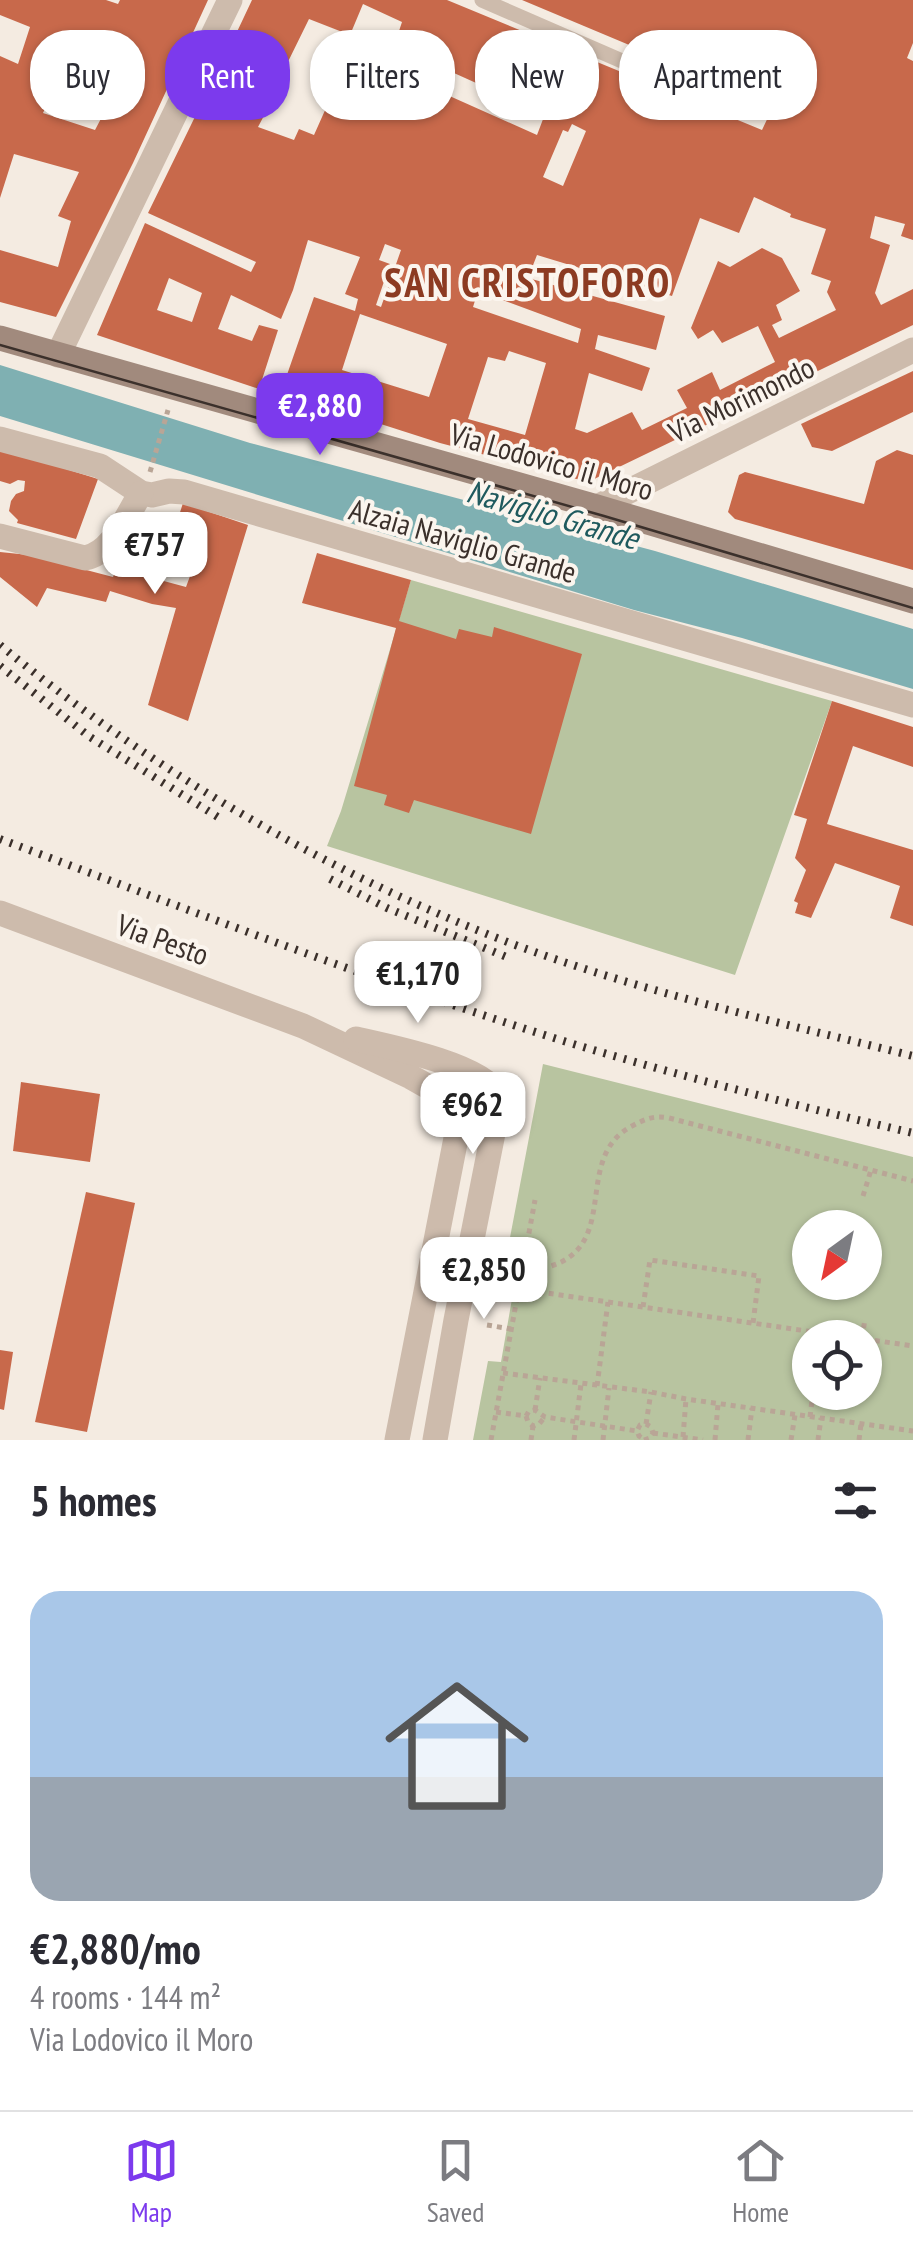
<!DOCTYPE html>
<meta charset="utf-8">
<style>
body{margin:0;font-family:"PT Sans Narrow",sans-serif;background:#f7f7f7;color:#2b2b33;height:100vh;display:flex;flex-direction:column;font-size:38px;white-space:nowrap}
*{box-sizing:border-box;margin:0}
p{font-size:32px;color:#7c7c81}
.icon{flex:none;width:55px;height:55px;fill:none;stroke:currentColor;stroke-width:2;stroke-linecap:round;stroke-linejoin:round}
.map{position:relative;height:1440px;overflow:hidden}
.sheet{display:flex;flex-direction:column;background:#fff;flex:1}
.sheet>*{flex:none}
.top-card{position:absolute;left:30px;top:30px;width:855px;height:90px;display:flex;gap:20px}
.needle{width:65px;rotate:213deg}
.fabs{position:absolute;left:792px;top:1210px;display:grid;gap:20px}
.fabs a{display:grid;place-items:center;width:90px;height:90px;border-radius:50%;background:#fff;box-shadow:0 2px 8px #0004;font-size:50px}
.price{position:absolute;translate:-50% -85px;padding:0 22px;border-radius:20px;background:#fff;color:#222;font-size:32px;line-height:65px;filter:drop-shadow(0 2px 5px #0008)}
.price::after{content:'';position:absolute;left:50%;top:60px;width:30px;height:22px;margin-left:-15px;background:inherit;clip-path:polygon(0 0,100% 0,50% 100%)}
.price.selected{background:#7c3aed;color:#fff}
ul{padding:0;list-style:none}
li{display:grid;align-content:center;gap:20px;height:530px;padding:0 30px}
li span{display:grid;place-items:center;height:310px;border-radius:30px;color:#555}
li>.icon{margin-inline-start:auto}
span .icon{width:180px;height:180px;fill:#fffc;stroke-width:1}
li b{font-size:42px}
h2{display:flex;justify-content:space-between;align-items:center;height:120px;padding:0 30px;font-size:42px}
.chip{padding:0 35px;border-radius:40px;background:#fff;box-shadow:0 2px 8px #0004;font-size:35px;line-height:90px}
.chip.selected{background:#7c3aed;color:#fff}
.menu{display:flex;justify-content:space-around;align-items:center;height:140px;border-top:2px solid #e1e1e2;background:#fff;font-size:28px;color:#7c7c81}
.menu a{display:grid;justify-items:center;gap:5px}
.menu .selected{color:#7c3aed}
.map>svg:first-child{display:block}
</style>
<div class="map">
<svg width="913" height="1440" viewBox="0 0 913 1440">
<rect width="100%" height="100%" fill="#f4ebe1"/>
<g fill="#b8c4a0" fill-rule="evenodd">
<path d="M 411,580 L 832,701 L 735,975 L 327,846 L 341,811 Z"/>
<path d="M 543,1064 L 913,1157 L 913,1440 L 473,1440 L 488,1361 L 501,1362 L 513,1293 L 500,1290 ZM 810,1228 L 865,1228 L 865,1282 L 810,1282 ZM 810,1338 L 865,1338 L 865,1392 L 810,1392 Z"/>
</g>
<path fill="#7fb0b2" d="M 0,365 L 250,443 L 655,551 L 913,629 L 913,689 L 742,638 L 634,610 L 0,416 Z"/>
<g fill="#c8694b" fill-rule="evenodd">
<path d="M 0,0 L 106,0 L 118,4 L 120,0 L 208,0 L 133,163 L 56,317 L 0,302 L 0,250 L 58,267 L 71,221 L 58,216 L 79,172 L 14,154 L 0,198 L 0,56 L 18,64 L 30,27 L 0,15 ZM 94,81 L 116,90 L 95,130 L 43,113 L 54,88 L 88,99 Z"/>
<path d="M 252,0 L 447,0 L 762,130 L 780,92 L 762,84 L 746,94 L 522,0 L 913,0 L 913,43 L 907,58 L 913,61 L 913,240 L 901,236 L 905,224 L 875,216 L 870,238 L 890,245 L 875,293 L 881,305 L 913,289 L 913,325 L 588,482 L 440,443 L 281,392 L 314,297 L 355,311 L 358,299 L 345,294 L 360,257 L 308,240 L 293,290 L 281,319 L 231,295 L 218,329 L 252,341 L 259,325 L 278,330 L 259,389 L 97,335 L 145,223 L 251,272 L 256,262 L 148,213 L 210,86 L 267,110 L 258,127 L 294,140 L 299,129 L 314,135 L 351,52 L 537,135 L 545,114 L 394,46 L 402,22 L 363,4 L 350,35 L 309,19 L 280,78 L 284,81 L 278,96 L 219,70 ZM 572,124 L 586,131 L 563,186 L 543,177 L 563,130 L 568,132 ZM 754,197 L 791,214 L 790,217 L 826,229 L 811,274 L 831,281 L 827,292 L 836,310 L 779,338 L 772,325 L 782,320 L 776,305 L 800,291 L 782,258 L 762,248 L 730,267 L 718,261 L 691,328 L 698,339 L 713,330 L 722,343 L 758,326 L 775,362 L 720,390 L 712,372 L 677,390 L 687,408 L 642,430 L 632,412 L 587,433 L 575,429 L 589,373 L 642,391 L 650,368 L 595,349 L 598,335 L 656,350 L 665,316 L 528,278 L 537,255 L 672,296 L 700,218 L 739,233 ZM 385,244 L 401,250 L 381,307 L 376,305 L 390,264 L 379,260 ZM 169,278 L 202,293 L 192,322 L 157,310 ZM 478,291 L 581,329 L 578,343 L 473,307 ZM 360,314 L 447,344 L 429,397 L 342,370 ZM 509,351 L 546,363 L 525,435 L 468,419 L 488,357 L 505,361 Z"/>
<path d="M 913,371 L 913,412 L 832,451 L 812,447 L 801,424 Z"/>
<path d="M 5,450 L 98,479 L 76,539 L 17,523 L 18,520 L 9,511 L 11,501 L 16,494 L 24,491 L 25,481 L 18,480 L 10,484 L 0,481 L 0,452 Z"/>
<path d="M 897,450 L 913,455 L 913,570 L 735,519 L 728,512 L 739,475 L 745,472 L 864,504 L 876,461 Z"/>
<path d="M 183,503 L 248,525 L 188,721 L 148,705 L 176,608 L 152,604 L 110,591 L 106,602 L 47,588 L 37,607 L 0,577 L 0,552 L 29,555 L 113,577 L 126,547 L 166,558 L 160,580 L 186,587 L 203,541 L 174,531 Z"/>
<path d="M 317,553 L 411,580 L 399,621 L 456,639 L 459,629 L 492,637 L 494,627 L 582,654 L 531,834 L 414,800 L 409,813 L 384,805 L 387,795 L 354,786 L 396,628 L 302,603 Z"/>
<path d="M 832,701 L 913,727 L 913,767 L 853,746 L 827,824 L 913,850 L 913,926 L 890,918 L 900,886 L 835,863 L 811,918 L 795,913 L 798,903 L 794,901 L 806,870 L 795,858 L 807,819 L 794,815 Z"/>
<path d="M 21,1082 L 100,1094 L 90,1162 L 13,1151 Z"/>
<path d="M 86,1192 L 135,1203 L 87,1432 L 35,1422 Z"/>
<path d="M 0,1350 L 13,1352 L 4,1410 L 0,1409 Z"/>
</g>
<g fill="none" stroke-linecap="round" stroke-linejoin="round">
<g stroke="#b9a596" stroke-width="5" stroke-dasharray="5 5" stroke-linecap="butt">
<path d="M 150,472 L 168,410"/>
<path d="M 863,1196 L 871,1170"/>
<path d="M 522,1271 C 634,1264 565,1161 632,1126 C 645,1119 654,1115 669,1118 L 913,1181"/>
<path d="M 519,1289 L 855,1338"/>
<path d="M 643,1307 L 650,1260 L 759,1276 L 753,1323"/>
<path d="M 487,1325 L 511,1329"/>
<path d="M 862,1338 L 865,1319"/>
<path d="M 865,1339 L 913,1346"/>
<path d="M 503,1373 L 651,1392 L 686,1399 L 913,1431"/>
<path d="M 597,1386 L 608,1302"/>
<path d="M 535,1410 L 540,1378"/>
<path d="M 496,1412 L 526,1416 L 529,1411 L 535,1410 L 545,1417 L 637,1431"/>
<path d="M 526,1416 L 528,1422 L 533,1426 L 539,1424 L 545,1417"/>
<path d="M 810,1417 L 813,1392"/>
<path d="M 646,1424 L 651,1392"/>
<path d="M 653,1433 L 703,1440"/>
<path d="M 683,1437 L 686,1399"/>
<path d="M 491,1440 L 535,1200"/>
<path d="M 531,1440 L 533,1426"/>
<path d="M 574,1440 L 581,1384"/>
<path d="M 603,1440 L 609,1388"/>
<path d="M 644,1440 L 650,1438 L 653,1433 L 651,1427 L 646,1424 L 640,1425 L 637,1431 L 639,1436 L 644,1439"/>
<path d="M 715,1440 L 718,1404"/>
<path d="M 748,1440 L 752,1408"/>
<path d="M 791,1440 L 795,1415"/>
<path d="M 818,1440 L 821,1418"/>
<path d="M 859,1440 L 861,1424"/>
</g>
<path stroke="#cdbbac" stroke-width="15" d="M 482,0 L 723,105"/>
<g stroke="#cdbbac" stroke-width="25">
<path d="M 58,355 L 230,0"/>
<path d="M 0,439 L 100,466 L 141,493 L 152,495 L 169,491 L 184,492 L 913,705"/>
<path d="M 597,507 L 913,350"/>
<path d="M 0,536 L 85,558 C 113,553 126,516 141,493"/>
<path d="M 0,913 L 303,1026 L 411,1077 L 450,1099 L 456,1114 L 457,1133 L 397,1440"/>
<path d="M 356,1039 C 387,1046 482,1065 496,1093 C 496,1094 498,1107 498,1108 L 456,1320 L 435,1440"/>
</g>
<path stroke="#a18a7d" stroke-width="25" d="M 0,338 L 597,507 L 913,601"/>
<path stroke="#3b302b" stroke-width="2.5" d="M 0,345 L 604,516 L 913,608"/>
<g stroke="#3b302b" stroke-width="8" stroke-dasharray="2.5 8" stroke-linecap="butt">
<path d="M 0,645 C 153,771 325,872 510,943 C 641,992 778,1022 913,1056"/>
<path d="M 0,666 L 90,737 L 221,819"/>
<path d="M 0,839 C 189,910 377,983 570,1043 C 683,1077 798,1106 913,1133"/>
<path d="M 330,879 L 387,908 L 509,958"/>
</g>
</g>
<g text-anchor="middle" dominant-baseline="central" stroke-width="8" stroke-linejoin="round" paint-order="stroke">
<g font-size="30" fill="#3b302b" stroke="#fbf5ee">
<text transform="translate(741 399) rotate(-26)">Via Morimondo</text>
<text transform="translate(552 461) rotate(16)">Via Lodovico il Moro</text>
<text transform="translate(463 540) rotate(16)">Alzaia Naviglio Grande</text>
<text transform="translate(163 939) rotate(20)">Via Pesto</text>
</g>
<g font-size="32" font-style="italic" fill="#1f5a5e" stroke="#fbf5ee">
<text transform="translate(553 514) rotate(16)">Naviglio Grande</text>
</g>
<g font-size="40" font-weight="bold" letter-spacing="2.5" fill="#8c3b22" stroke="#fbf5ee">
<text x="528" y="282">SAN CRISTOFORO</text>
</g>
</g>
</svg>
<div class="fabs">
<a><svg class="needle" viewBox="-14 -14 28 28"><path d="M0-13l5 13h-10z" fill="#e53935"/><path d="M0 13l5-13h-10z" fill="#7c7c81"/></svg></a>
<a><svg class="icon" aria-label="locate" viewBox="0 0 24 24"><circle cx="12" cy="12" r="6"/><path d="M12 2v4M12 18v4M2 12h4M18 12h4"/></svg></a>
</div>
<b class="price selected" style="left:320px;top:458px">€2,880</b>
<b class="price" style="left:155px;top:597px">€757</b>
<b class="price" style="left:418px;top:1026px">€1,170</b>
<b class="price" style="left:473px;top:1157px">€962</b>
<b class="price" style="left:484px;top:1322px">€2,850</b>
<div class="top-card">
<a class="chip">Buy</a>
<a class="chip selected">Rent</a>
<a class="chip">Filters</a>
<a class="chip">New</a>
<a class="chip">Apartment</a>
</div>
</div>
<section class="sheet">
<h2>5 homes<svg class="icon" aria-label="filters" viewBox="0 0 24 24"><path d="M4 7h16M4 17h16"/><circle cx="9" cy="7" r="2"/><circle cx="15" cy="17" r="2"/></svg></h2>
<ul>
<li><span style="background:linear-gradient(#a9c7e8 60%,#9aa5b1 0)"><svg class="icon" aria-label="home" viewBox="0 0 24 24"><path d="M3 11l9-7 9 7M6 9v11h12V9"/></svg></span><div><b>€2,880/mo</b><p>4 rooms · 144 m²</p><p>Via Lodovico il Moro</p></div></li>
</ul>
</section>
<nav class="menu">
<a class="selected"><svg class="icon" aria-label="map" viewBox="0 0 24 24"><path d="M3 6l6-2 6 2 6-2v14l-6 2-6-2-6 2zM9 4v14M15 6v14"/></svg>Map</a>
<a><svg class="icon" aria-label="saved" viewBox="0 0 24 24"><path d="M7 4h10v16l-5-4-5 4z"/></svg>Saved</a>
<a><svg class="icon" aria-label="home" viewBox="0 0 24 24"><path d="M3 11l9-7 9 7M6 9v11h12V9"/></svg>Home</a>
</nav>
